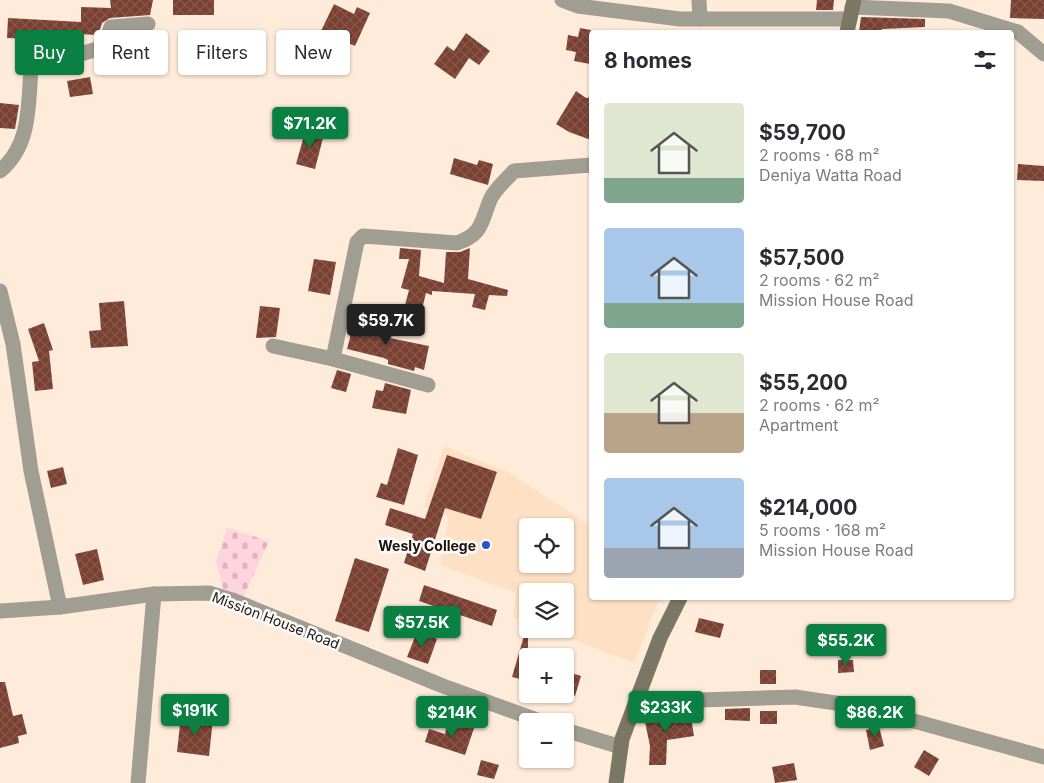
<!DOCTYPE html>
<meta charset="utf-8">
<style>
body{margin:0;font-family:Inter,sans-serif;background:#f7f7f7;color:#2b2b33;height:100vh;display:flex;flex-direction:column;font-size:19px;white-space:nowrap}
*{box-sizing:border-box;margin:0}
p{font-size:16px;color:#7c7c81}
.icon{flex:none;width:28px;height:28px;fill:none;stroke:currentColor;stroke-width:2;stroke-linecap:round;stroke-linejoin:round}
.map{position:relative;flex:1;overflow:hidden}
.details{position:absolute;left:589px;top:30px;width:425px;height:570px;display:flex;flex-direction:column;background:#fff;border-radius:5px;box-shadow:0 1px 4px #0004}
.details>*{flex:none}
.hud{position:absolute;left:15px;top:30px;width:475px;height:45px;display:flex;gap:10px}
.tools{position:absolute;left:519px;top:518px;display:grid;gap:10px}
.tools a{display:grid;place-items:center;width:55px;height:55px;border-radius:5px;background:#fff;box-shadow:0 1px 4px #0004;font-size:25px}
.price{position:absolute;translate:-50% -42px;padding:0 11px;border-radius:5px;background:#0b8043;color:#fff;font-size:16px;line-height:32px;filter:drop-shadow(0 1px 2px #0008)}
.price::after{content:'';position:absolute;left:50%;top:30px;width:15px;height:11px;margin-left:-8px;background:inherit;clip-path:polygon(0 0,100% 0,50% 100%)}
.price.current{background:#222;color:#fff}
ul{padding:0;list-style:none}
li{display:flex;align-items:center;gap:15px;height:125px;padding:0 15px}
li span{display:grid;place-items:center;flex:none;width:140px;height:100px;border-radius:5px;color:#555}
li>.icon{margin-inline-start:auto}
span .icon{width:60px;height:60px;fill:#fffc;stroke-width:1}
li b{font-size:21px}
h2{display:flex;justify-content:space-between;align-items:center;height:60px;padding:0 15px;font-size:21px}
.chip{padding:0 18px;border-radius:5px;background:#fff;box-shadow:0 1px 4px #0004;font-size:18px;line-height:45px}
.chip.current{background:#0b8043;color:#fff}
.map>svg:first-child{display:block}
</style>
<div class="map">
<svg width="1044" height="783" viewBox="0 0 1044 783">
<defs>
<pattern id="cemetery-stones" width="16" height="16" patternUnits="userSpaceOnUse" patternTransform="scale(1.25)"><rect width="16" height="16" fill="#ffd4de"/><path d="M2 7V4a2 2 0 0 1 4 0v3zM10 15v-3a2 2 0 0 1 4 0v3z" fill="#dab5bd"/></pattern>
<pattern id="building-cross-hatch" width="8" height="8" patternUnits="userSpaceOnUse" patternTransform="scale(1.25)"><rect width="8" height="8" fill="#7a4032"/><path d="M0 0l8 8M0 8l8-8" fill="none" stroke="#87584c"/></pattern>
</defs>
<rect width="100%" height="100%" fill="#feebd9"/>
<path fill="#fee1c4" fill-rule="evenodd" d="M 444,446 L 508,472 L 591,526 L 591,598 L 660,598 L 634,663 L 544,629 L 565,629 L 565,591 L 528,591 L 527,622 L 513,617 L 516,593 L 440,565 L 449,517 L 424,507 ZM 528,526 L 565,526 L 565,564 L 528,564 Z"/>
<path fill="url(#cemetery-stones)" d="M 227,528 L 269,541 L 242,600 L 224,592 L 216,562 Z"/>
<g fill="url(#building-cross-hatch)">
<path d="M 110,0 L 153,0 L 150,15 L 110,18 L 102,23 L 98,35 L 58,33 L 57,40 L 7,38 L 8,18 L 81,22 L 81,7 L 111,8 Z"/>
<rect x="173" y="0" width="41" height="15"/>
<path d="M 817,0 L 834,0 L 833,10 L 816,10 Z"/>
<path d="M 1011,0 L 1044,0 L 1044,19 L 1010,18 Z"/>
<path d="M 334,4 L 354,14 L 357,7 L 370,13 L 355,46 L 321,31 Z"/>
<path d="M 861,17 L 925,19 L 925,27 L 882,29 L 882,32 L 859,32 Z"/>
<path d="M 580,28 L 591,30 L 590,64 L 574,61 L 576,52 L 566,50 L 568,35 L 578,37 Z"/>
<path d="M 466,33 L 490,51 L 479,65 L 469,58 L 455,79 L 434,64 L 447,46 L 454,51 Z"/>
<path d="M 145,34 L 146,41 L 117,46 L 118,36 Z"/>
<path d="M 90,77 L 93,94 L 70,97 L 67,81 Z"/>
<path d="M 576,91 L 586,98 L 591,97 L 591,140 L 569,132 L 556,124 Z"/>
<path d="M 0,103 L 19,105 L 15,129 L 0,128 Z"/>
<path d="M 306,129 L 324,134 L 315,169 L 296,164 Z"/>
<path d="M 454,158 L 477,165 L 479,160 L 493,164 L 488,185 L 450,174 Z"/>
<path d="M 1018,164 L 1044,166 L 1044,181 L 1017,180 Z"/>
<path d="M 400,248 L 421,250 L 419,276 L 444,283 L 446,252 L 460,252 L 470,248 L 468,279 L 508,290 L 507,296 L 489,295 L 485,310 L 472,307 L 475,294 L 432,291 L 432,295 L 426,293 L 422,309 L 405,305 L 409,290 L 401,288 L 409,259 L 399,259 Z"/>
<path d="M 314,259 L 336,262 L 330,295 L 308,291 Z"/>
<path d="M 124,301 L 128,346 L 91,348 L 89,331 L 101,330 L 99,303 Z"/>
<path d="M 260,306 L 280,308 L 276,337 L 256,338 Z"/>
<path d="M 356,315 L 379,321 L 375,335 L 429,346 L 424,370 L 415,367 L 414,371 L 388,364 L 388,360 L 384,358 L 347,349 Z"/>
<path d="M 44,323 L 53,350 L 49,351 L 53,389 L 35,391 L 32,362 L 39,361 L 28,329 Z"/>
<path d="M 337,370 L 351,374 L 346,392 L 331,388 Z"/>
<path d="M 385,383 L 411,390 L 406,414 L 372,408 L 376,390 L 383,391 Z"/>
<path d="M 398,448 L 418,455 L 404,505 L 376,497 L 381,483 L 387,485 Z"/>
<path d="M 447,455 L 497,472 L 481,519 L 445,508 L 425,571 L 404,563 L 413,534 L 385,525 L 390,508 L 425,519 Z"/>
<path d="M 63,467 L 67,484 L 51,488 L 47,471 Z"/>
<path d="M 97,549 L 104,580 L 83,585 L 75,554 Z"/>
<path d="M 355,558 L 389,569 L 369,632 L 335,621 Z"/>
<path d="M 424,585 L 497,610 L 492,626 L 419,601 Z"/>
<path d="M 699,618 L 724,624 L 720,638 L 695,632 Z"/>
<path d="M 417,632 L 437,639 L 428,664 L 407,657 Z"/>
<path d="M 524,636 L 528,637 L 528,681 L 512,677 Z"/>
<path d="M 838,660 L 853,660 L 854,672 L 838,673 Z"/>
<rect x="760" y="670" width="16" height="14"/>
<path d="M 565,671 L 581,676 L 575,696 L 565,693 Z"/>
<path d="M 0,682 L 5,682 L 13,716 L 22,714 L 27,734 L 18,736 L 19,743 L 0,748 Z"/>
<path d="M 750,708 L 750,721 L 725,720 L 725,709 Z"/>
<path d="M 690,711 L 694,736 L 667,740 L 666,765 L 649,765 L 650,746 L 644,717 L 666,712 L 667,715 Z"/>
<rect x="760" y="711" width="17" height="13"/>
<path d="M 181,715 L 213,719 L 209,756 L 177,752 Z"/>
<path d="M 449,720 L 474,728 L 465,755 L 425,742 L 429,729 L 445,734 Z"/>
<path d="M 879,727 L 884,746 L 870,750 L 866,730 Z"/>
<path d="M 924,750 L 939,759 L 929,776 L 914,767 Z"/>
<path d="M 481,760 L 499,765 L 494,779 L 477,775 Z"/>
<path d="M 794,763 L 797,780 L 775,783 L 772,767 Z"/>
</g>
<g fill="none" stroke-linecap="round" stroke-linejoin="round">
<g stroke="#a09e92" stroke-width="15">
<path d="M 562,0 L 578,6 L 680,19 L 850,19"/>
<path d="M 699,0 L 700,19"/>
<path d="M 852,7 L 949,11 L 1018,32 L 1044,54"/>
<path d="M 0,171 C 31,145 28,106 31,69 L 104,47 L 111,27 L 148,24"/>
<path d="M 0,291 L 13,344 L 31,471 L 60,607"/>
<path d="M 273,346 L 333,359 L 428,385"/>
<path d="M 333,359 L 357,242 L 363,236 L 457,243 C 484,234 481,220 491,198 C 496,188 507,179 514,171 L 591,165"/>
<path d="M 0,611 L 60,607 L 154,594 L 209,593 L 235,601 L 443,686 L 540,721"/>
<path d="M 636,702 L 795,697 L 863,707 L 1044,757"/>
<path d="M 565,730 L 621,747"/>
<path d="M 138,783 L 154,594"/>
</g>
<g stroke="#7a7765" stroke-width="15">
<path d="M 847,32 L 854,0"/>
<path d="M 616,783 L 622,739 L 660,638 L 680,598"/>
</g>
</g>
<circle fill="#2a56c5" stroke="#fcfcfc" stroke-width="2" cx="486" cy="545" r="5"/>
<g text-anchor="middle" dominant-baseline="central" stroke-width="5" stroke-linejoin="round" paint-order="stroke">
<g font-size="14" font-weight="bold" fill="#1b130b" stroke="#fcfcfc" text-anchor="end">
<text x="476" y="545">Wesly College</text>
</g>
<g font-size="14" fill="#1b130b" stroke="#fcfcfc">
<text transform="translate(276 620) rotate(21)">Mission House Road</text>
</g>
</g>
</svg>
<div class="tools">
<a><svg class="icon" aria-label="locate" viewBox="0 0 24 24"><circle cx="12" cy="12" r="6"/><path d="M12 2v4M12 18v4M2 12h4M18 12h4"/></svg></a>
<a><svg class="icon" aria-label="layers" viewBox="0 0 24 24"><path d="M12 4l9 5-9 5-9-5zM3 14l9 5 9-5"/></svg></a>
<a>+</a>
<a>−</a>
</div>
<b class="price" style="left:310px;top:149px">$71.2K</b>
<b class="price current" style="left:386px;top:346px">$59.7K</b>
<b class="price" style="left:422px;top:648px">$57.5K</b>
<b class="price" style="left:846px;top:666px">$55.2K</b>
<b class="price" style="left:666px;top:733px">$233K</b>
<b class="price" style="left:195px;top:736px">$191K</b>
<b class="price" style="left:452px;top:738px">$214K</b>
<b class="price" style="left:875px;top:738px">$86.2K</b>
<div class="hud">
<a class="chip current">Buy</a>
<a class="chip">Rent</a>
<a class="chip">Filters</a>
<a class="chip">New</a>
</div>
<section class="details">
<h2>8 homes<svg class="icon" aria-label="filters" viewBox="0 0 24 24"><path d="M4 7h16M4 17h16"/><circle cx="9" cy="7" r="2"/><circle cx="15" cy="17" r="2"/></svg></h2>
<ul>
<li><span style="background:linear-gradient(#dfe7d0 75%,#7fa58c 0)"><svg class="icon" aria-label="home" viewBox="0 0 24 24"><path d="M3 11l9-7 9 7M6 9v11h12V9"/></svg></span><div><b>$59,700</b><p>2 rooms · 68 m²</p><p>Deniya Watta Road</p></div></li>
<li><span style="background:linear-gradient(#a9c7e8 75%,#7fa58c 0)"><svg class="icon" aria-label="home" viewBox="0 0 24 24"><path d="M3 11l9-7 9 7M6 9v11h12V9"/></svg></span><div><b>$57,500</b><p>2 rooms · 62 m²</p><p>Mission House Road</p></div></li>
<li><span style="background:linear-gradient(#dfe7d0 60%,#b9a48a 0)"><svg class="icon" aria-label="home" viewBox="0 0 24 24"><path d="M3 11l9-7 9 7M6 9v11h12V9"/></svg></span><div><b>$55,200</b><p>2 rooms · 62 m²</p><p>Apartment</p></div></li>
<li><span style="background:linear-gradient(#a9c7e8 70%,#9aa5b1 0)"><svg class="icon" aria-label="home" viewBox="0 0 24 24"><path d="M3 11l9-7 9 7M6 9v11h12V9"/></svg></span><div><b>$214,000</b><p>5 rooms · 168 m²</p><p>Mission House Road</p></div></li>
</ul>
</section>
</div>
